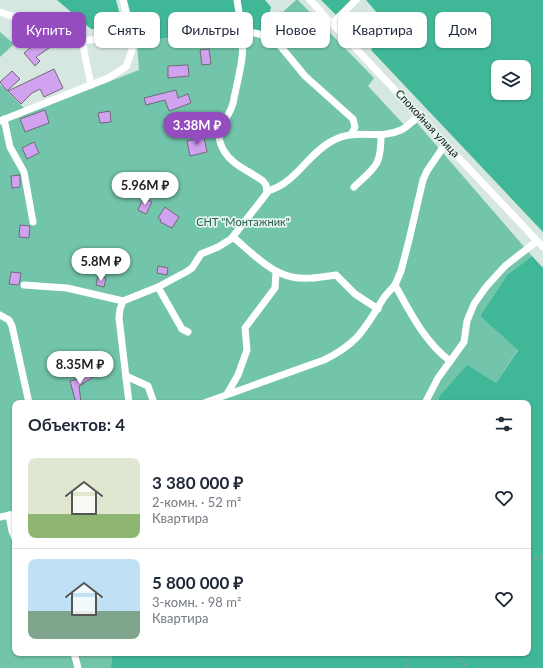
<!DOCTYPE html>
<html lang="ru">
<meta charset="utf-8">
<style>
body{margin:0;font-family:Lato,sans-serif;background:#f2f2f3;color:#1f2937;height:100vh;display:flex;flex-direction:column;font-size:15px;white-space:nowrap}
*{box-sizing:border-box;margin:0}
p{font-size:13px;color:#747a83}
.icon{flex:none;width:22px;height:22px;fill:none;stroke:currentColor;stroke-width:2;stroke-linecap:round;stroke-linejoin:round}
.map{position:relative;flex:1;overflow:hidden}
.drawer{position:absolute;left:12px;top:400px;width:519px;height:256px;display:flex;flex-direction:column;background:#fff;border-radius:8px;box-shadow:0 1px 3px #0004}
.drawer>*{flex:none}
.guide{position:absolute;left:12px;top:12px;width:519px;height:36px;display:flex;gap:8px}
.tools{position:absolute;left:491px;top:60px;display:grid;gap:8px}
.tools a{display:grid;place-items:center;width:40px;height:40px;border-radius:8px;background:#fff;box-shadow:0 1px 3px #0004;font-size:20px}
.price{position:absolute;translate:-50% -34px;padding:0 9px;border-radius:14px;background:#fff;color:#222;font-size:13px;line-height:26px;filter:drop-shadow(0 1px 2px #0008)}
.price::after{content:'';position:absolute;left:50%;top:24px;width:12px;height:9px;margin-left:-6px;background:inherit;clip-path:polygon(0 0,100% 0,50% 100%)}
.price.current{background:#954cbf;color:#fff}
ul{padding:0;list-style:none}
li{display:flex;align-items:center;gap:12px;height:100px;padding:0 16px}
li+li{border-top:1px solid #e0e1e3}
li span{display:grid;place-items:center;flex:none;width:112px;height:80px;border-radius:8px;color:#555}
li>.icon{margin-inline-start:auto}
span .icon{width:48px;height:48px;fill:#fffc;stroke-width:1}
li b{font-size:17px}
h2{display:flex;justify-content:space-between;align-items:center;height:48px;padding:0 16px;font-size:17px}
.chip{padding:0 14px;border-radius:8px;background:#fff;box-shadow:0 1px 3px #0004;font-size:14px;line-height:36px}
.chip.current{background:#954cbf;color:#fff}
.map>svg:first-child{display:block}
</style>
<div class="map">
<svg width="543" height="668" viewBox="0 0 543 668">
<rect width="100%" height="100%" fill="#d6e6e0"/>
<g fill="#72c4aa">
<path d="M 296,0 L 298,0 L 374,78 L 368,86 L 407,128 L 417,123 L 532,256 L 507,275 L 480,316 L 518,349 L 496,383 L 439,397 L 438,403 L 15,403 L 15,653 L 112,653 L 111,668 L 0,668 L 0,84 L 29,113 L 139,70 L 137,42 L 231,31 L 259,34 Z"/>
<path d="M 0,32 L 14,44 L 0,57 Z"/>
</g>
<g fill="#40b897" fill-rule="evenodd">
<path d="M 57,0 L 116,0 L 121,19 C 112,28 103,28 91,29 Z"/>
<path d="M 127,0 L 265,0 L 271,7 L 269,16 L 259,34 L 231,31 L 142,41 L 135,31 Z"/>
<path d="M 321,0 L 351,0 L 336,15 Z"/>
<path d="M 366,0 L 543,0 L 543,232 L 371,50 L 389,27 ZM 498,67 L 524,67 L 524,93 L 498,93 Z"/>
<path d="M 532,256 L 543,268 L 543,668 L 111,668 L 112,653 L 528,653 L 528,403 L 438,403 L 439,397 L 467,365 L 496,383 L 518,350 L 480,316 L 507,275 Z"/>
</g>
<g fill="#d0a2ef" stroke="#716a76">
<path d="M 370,19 L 376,24 L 367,34 L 361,29 Z"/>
<path d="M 41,39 L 44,42 L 48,39 L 52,46 L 36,57 L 40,61 L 35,66 L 24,53 Z"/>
<path d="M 209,49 L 211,64 L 202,65 L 200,50 Z"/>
<path d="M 188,65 L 189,76 L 168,78 L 168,66 Z"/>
<path d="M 54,69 L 63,88 L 44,97 L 40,89 L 32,93 L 21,104 L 8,91 Z"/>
<path d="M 12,71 L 20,79 L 7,91 L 0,82 Z"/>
<path d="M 176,90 L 178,98 L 188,94 L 191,103 L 169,111 L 165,100 L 146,105 L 144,98 Z"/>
<path d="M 45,110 L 49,123 L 25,132 L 20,119 Z"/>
<path d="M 110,111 L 111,122 L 100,123 L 98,113 Z"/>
<path d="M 169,115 L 179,126 L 174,130 L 164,120 Z"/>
<path d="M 204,137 L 207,152 L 190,156 L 187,141 Z"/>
<path d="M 34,142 L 39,153 L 27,159 L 22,148 Z"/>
<path d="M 20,175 L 20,187 L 12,188 L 11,176 Z"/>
<path d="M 143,198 L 152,202 L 146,214 L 138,210 Z"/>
<path d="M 165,207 L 179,217 L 172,228 L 160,222 L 161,220 L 158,218 Z"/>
<path d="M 20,225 L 30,226 L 29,238 L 19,237 Z"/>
<path d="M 158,266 L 168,268 L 167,275 L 157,273 Z"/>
<path d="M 11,272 L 21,273 L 19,285 L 9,284 Z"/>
<path d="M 98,276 L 106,278 L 104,287 L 96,285 Z"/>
<path d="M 88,369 L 91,375 L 95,374 L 95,376 L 79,386 L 81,403 L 76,403 L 70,381 L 83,378 L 80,374 Z"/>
</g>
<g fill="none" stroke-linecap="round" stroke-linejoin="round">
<g stroke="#929e99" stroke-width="1.5" stroke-dasharray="3 3" stroke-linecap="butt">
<path d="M 528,560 L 543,557"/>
<path d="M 405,653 L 407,668"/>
<path d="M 450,653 L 469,668"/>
</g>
<g stroke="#fff" stroke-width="7">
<path d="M 310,0 L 543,247"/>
<path d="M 0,12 L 82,41 L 98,39 L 130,28"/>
<path d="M 333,23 L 356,0"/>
<path d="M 241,30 L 259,34 L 277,42 L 305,76 L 353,119 L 355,127 L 352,133"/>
<path d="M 82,41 L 91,85"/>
<path d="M 4,119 L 10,147 L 24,172 L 33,222"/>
<path d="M 0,121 L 108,78 L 126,67 L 132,50 L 132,38 L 123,0"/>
<path d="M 446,143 L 427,171 L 423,180 L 409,240 L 401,271 L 395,285 C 410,312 424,341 450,361"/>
<path d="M 354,187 C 376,166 381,166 381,135"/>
<path d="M 267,191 C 295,185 308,153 332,141 C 358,127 377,141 401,130 C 408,127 414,120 420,114"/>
<path d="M 233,237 C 250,251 270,273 292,277 C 307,280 321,277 336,275 L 355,294 L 378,309"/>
<path d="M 24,285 L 67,288 L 123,301"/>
<path d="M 158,287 L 182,329 L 188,332"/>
<path d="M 0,315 L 9,320 L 12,326 L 29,403"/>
<path d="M 126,376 L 148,386 L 154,403"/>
<path d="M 227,394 L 238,375 L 247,350 L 245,328 L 275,288 L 276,272"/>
<path d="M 129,403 L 119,318 L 120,309 L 123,301 L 158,287 L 186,272 L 192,268 L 201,254 L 218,247 L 231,239 L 267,193 L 266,185 L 263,181 C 250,171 233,166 224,151 C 211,128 228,123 233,103 C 236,88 240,73 242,58 C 244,39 240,19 237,0"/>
<path d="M 204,403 L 324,360 C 358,343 364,330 383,299 C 386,294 391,290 395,285"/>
<path d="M 425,403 L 438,378 L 464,342 L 467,321 L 474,304 L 486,287 L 505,266 L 537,241"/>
<path d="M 9,515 L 12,531 L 15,538"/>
<path d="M 0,517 L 15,514"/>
<path d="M 74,653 L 78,668"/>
</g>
</g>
<g text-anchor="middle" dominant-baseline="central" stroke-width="3.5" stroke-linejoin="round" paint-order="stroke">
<g font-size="11" fill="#121715" stroke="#e3f4ed">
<text transform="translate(428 123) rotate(47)">Спокойная улица</text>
</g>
<g font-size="11" fill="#2b5b4c" stroke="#e3f4ed">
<text x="243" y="221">СНТ "Монтажник"</text>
</g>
</g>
</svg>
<div class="tools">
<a><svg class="icon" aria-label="layers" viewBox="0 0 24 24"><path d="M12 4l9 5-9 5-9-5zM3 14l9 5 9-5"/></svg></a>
</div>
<b class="price current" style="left:197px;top:146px">3.38M ₽</b>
<b class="price" style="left:145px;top:206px">5.96M ₽</b>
<b class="price" style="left:101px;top:282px">5.8M ₽</b>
<b class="price" style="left:80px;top:385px">8.35M ₽</b>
<div class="guide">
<a class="chip current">Купить</a>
<a class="chip">Снять</a>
<a class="chip">Фильтры</a>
<a class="chip">Новое</a>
<a class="chip">Квартира</a>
<a class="chip">Дом</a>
</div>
<section class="drawer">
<h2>Объектов: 4<svg class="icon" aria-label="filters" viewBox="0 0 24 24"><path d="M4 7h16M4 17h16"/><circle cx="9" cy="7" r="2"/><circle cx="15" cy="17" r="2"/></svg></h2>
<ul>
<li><span style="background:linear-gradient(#dfe7d0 70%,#8fb573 0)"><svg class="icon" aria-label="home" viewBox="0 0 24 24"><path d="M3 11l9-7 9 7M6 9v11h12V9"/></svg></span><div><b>3 380 000 ₽</b><p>2-комн. · 52 m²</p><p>Квартира</p></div><svg class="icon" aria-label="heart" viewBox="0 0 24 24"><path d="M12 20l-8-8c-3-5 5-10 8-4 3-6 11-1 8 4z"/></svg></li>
<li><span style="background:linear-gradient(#bfe0f5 65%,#7fa58c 0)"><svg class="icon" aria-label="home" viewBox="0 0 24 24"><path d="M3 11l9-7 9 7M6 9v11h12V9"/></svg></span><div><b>5 800 000 ₽</b><p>3-комн. · 98 m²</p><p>Квартира</p></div><svg class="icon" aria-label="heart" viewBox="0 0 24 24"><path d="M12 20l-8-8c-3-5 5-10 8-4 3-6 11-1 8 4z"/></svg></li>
</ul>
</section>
</div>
